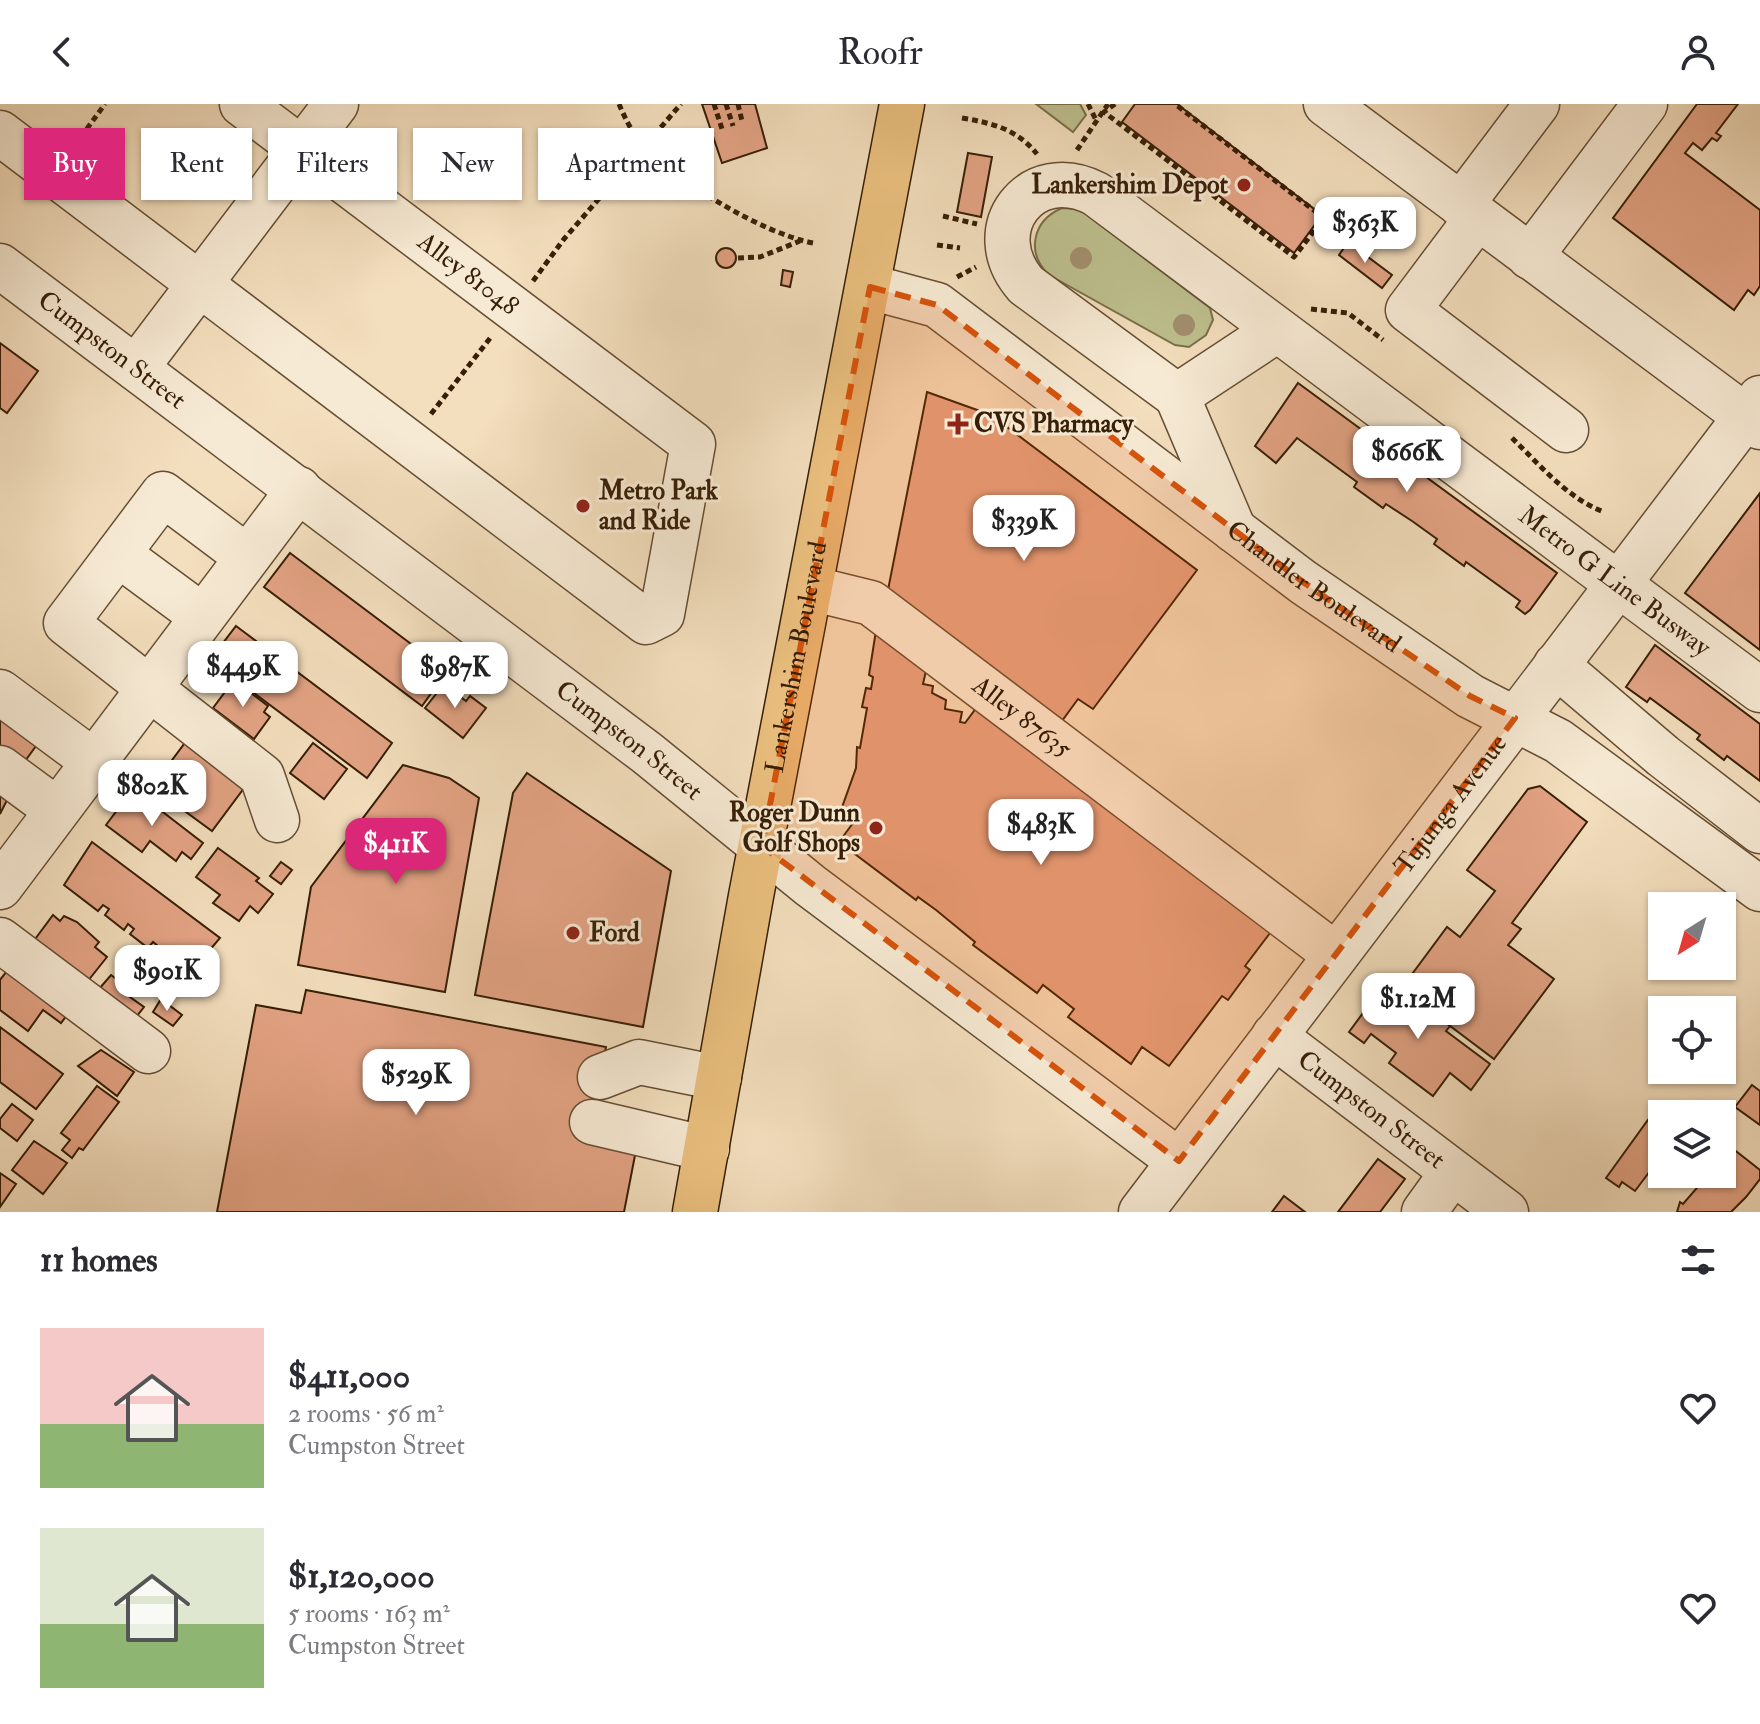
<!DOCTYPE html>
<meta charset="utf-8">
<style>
body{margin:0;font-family:"IM FELL Double Pica",serif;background:#f2f2f3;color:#2b2b33;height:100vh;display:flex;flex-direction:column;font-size:30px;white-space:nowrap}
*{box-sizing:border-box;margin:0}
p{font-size:26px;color:#7c7c81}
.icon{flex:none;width:44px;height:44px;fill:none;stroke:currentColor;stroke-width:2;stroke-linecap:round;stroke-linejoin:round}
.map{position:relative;height:1108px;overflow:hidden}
.side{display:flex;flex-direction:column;background:#fff;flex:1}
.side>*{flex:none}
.guide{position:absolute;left:24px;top:24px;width:800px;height:72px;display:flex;gap:16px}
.needle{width:52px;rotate:217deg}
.controls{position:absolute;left:1648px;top:788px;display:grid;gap:16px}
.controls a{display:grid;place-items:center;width:88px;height:88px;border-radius:0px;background:#fff;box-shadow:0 2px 6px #0004;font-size:40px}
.price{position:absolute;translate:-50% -68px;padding:0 18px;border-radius:16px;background:#fff;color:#222;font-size:26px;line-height:52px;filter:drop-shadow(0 2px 4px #0008)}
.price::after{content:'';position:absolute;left:50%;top:48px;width:24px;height:18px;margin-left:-12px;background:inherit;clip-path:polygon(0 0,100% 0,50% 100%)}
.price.selected{background:#db2777;color:#fff}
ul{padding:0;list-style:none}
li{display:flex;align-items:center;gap:24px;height:200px;padding:0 40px}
li span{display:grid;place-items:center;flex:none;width:224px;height:160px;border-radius:0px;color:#555}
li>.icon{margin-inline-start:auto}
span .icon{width:96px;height:96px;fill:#fffc;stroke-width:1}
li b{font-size:34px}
h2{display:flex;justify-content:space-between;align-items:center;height:96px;padding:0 40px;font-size:34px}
.chip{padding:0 28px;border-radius:0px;background:#fff;box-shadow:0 2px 6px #0004;font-size:28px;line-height:72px}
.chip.selected{background:#db2777;color:#fff}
header{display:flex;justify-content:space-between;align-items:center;height:104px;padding:0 40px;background:#fff;font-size:36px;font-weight:600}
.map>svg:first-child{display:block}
</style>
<header><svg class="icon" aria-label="back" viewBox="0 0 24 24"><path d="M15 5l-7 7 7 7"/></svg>Roofr<svg class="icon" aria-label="person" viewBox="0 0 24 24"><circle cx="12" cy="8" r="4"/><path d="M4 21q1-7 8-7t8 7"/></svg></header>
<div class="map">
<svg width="1760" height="1108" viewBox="0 0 1760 1108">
<rect width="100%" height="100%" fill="#f3debd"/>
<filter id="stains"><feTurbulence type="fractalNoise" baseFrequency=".0025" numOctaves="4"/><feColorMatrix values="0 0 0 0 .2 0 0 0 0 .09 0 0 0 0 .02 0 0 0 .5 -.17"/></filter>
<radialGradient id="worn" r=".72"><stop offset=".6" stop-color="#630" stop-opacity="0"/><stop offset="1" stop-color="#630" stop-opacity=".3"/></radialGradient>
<g fill="#bec08f" stroke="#7a6f4a" stroke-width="2">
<path d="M 1036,0 L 1080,0 L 1086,11 L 1073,28 Z"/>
<path d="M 1062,104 L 1078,105 L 1086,110 L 1210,204 L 1213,216 L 1206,231 L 1189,243 L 1175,241 L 1049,171 C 1026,149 1032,117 1062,104 Z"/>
</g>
<g fill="#e3a384" stroke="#361e06" stroke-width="2">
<path d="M 702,0 L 755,0 L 767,44 L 722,59 Z"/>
<path d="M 1135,0 L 1177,0 L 1322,111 L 1294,149 L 1122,18 Z"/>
<path d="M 1697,0 L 1738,0 L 1716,29 L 1721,32 L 1717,37 L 1712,34 L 1702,46 L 1693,39 L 1685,49 L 1760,106 L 1760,182 L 1754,191 L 1748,186 L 1734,206 L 1613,114 Z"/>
<path d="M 968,49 L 992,53 L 981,113 L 957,108 Z"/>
<path d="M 1348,138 L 1392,171 L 1382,184 L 1339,151 Z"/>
<circle cx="726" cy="154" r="10"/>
<path d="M 783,166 L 793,168 L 790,183 L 781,181 Z"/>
<path d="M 0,239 L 38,267 L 7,309 L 0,304 Z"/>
<path d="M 1298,279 L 1557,469 L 1530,506 L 1525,510 L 1516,503 L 1520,497 L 1466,458 L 1464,462 L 1434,440 L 1437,435 L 1412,417 L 1386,400 L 1383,404 L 1354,383 L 1357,378 L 1297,334 L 1276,359 L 1255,342 Z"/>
<path d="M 927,288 L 991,311 L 1197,466 L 1093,605 L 1078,595 L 1059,621 L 886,496 Z"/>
<path d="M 1760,389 L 1760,546 L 1685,489 Z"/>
<path d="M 290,449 L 447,567 L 422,602 L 264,483 Z"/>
<path d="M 877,520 L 928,558 L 923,580 L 933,582 L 932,589 L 946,596 L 945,605 L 962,608 L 960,618 L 965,619 L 980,599 L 1276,821 L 1245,862 L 1250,866 L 1228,896 L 1222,892 L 1169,962 L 1142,943 L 1131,960 L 1068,913 L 1074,905 L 1043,881 L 1037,889 L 973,841 L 975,838 L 936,806 L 918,793 L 916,796 L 839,738 L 853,719 L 840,709 L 856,664 L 857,643 L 860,644 L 867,604 L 862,603 L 866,584 L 871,585 L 873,573 L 869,571 Z"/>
<path d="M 236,522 L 392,639 L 367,674 L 210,556 Z"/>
<path d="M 1655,541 L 1760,620 L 1760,677 L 1727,652 L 1724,656 L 1697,635 L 1700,631 L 1650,594 L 1647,598 L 1626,583 Z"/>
<path d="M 234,576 L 268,602 L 264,608 L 270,613 L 254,635 L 213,604 Z"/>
<path d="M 444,580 L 466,597 L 470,592 L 486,604 L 463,634 L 425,604 Z"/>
<path d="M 0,598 L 44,631 L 20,664 L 0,649 Z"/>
<path d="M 193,628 L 253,672 L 212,727 L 152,683 Z"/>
<path d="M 313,639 L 347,665 L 324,695 L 290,669 Z"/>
<path d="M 403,661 L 449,674 L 479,694 L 445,888 L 298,861 L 311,783 Z"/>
<path d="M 527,669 L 671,767 L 643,923 L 475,891 L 513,689 Z"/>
<path d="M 0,680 L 11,688 L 0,710 Z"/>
<path d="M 1540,682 L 1587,718 L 1512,819 L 1521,825 L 1508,841 L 1554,875 L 1494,955 L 1401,885 L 1447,823 L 1460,833 L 1495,787 L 1467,766 L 1528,685 Z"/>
<path d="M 133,685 L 203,739 L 191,755 L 182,748 L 176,757 L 150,737 L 142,748 L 106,721 Z"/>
<path d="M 92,738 L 220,834 L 186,874 L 155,849 L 159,843 L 153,838 L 148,844 L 130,830 L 134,825 L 128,820 L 124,826 L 105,811 L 109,805 L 103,801 L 98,807 L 64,781 Z"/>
<path d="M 218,744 L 259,774 L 256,777 L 273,790 L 258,809 L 250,802 L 239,817 L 213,799 L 220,791 L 196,773 Z"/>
<path d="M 281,758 L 292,766 L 281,780 L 270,772 Z"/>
<path d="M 53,811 L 60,817 L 64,812 L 77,818 L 99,838 L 95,843 L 107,853 L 87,878 L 30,842 Z"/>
<path d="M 14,858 L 73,903 L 61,919 L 43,906 L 28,927 L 0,906 L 0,876 Z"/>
<path d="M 111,871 L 134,888 L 130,893 L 144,903 L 133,917 L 99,885 Z"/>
<path d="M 1388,875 L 1450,922 L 1446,927 L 1490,960 L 1471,986 L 1450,969 L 1433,992 L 1389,959 L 1396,949 L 1371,930 L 1364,939 L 1349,928 Z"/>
<path d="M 306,886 L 606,943 L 589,1031 L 637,1041 L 624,1108 L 217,1108 L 256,901 L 301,909 Z"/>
<path d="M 161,895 L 182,911 L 173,922 L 153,908 Z"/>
<path d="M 0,923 L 63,970 L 36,1005 L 0,978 Z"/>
<path d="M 101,946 L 134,968 L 117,992 L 78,962 Z"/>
<path d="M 1752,981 L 1760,987 L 1760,1021 L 1735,1003 Z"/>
<path d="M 97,982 L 119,998 L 83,1046 L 79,1044 L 72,1054 L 62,1046 L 70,1036 L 61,1029 Z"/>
<path d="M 12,1000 L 33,1016 L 17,1037 L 0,1024 L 0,1015 Z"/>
<path d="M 1658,1002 L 1668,1010 L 1662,1010 L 1662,1051 L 1635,1087 L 1622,1078 L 1619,1083 L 1606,1074 Z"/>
<path d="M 34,1037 L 67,1059 L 43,1090 L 12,1066 Z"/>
<path d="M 1732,1044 L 1760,1066 L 1760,1075 L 1746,1093 L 1731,1108 L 1677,1108 L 1680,1098 L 1683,1100 L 1709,1070 L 1722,1070 L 1722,1056 Z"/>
<path d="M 1378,1055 L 1405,1075 L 1380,1108 L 1338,1108 Z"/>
<path d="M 0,1069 L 16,1080 L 0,1103 Z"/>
<path d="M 1284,1092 L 1305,1108 L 1272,1108 Z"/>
</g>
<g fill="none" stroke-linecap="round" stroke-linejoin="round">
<g stroke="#654e34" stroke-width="47">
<g id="minor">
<path d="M 1326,0 L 1760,323"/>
<path d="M 0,29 L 646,518 L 662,510 L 693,340 L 242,0"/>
<path d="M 1461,101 L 1537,0"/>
<path d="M 1477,114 L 1408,206 L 1566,326"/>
<path d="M 1530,153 L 1645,0"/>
<path id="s1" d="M 0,162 L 647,649 L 811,782 L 1179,1057"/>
<path id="s2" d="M 870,183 L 937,201 L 1303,478 L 1470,592 L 1558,637 L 1760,785"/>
<path d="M 136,264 L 336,0"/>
<path id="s3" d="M 1177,292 L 1026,181 C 978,126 1031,56 1096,90 L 1760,586"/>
<path d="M 1177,292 L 1234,426"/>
<path d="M 1177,292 L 1277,226"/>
<path d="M 118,450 L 202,512"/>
<path d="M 247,453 L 163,390 L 66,519 L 262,672 L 277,716"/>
<path id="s4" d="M 810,484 L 871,499 L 1336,851"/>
<path d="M 1556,561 L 1663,652 L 1760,727"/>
<path d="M 0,588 L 93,657"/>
<path d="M 0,664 L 57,706"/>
<path d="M 0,783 L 299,385"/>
<path d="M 0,836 L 148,947"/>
<path id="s5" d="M 1274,932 L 1506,1108"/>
<path d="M 600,973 L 639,958 L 719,974"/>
<path d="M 592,1018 L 707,1045"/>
<path id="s6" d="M 1141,1108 L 1760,294"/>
<path d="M 1424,1108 L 1452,1069"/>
</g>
</g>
<g stroke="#361e06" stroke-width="47">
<g id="major">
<path id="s7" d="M 695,1108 L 751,792 L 902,0"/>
</g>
</g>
<g stroke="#361e06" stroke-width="5" stroke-dasharray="6 4" stroke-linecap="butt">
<path d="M 619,0 C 625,14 633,31 644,42 C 681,80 762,129 813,139"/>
<path d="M 714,0 L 722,25"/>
<path d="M 726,0 L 733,22"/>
<path d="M 738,0 L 742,17"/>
<path d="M 1088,0 L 1097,18"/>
<path d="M 1115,0 L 1104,8 L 1294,153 L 1324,114 L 1175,0"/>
<path d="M 962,14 C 992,19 1017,25 1037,50"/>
<path d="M 75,41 L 105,0"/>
<path d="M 1077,46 L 1108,0"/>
<path d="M 943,112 L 977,120"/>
<path d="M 937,141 L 960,144"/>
<path d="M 738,154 L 760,153 L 800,137"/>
<path d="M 957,173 L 976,163"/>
<path d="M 533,177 L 564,135 L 681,0"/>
<path d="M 1311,205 L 1348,209 L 1383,236"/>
<path d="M 431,310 L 491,233"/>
<path d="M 1512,334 C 1540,361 1567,394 1604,408"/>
</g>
<use href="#minor" stroke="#f7ead4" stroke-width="44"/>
<use href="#major" stroke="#eabf7e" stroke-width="44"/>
</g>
<g fill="#a28f6f">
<circle cx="1081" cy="154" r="11"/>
<circle cx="1184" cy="221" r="11"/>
</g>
<path fill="#d6530b" fill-opacity="0.2" stroke="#d6530b" stroke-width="6" stroke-dasharray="16 10" stroke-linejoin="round" d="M 870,183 L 937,201 L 1303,478 L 1470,592 L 1515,614 L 1179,1057 L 762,742 Z"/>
<g fill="#8f2418" stroke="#f7ead4" stroke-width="3">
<circle cx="1244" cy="81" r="8"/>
<path d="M954 308h8v8h8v8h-8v8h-8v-8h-8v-8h8z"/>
<circle cx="583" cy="402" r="8"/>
<circle cx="876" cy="724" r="8"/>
<circle cx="573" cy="829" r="8"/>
</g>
<g text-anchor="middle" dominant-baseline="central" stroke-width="6" stroke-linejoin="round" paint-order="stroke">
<g font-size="26" font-weight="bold" fill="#361e06" stroke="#f7ead4" text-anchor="start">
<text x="1228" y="81" text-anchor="end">Lankershim Depot</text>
<text x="974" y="320">CVS Pharmacy</text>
<text x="599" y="387">Metro Park<tspan x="599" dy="30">and Ride</tspan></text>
<text x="860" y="709" text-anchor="end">Roger Dunn<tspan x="860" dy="30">Golf Shops</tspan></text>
<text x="589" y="829">Ford</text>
</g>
<g font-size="26" fill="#361e06" stroke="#f7ead4">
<text transform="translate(468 170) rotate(37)">Alley 81048</text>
<text stroke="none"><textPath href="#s1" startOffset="140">Cumpston Street</textPath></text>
<text stroke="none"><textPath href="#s3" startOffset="1006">Metro G Line Busway</textPath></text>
<text stroke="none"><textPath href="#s2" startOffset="540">Chandler Boulevard</textPath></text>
<text stroke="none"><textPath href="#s7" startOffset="564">Lankershim Boulevard</textPath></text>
<text stroke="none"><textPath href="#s4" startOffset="252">Alley 87635</textPath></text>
<text stroke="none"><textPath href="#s1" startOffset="788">Cumpston Street</textPath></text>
<text stroke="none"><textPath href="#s6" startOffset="512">Tujunga Avenue</textPath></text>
<text stroke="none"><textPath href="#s5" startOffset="122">Cumpston Street</textPath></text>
</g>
</g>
<rect width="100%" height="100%" filter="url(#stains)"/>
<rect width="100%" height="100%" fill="url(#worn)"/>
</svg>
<div class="controls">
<a><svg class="needle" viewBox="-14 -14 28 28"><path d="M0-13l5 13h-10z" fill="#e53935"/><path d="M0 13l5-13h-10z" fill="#7c7c81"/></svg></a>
<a><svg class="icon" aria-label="locate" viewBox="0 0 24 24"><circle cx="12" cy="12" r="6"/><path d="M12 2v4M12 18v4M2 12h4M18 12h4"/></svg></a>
<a><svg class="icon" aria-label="layers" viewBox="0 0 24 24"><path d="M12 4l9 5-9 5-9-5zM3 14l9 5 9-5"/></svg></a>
</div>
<b class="price" style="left:1365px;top:161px">$363K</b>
<b class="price" style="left:1407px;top:390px">$666K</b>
<b class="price" style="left:1024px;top:459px">$339K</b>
<b class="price" style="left:243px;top:605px">$449K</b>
<b class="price" style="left:455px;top:606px">$987K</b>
<b class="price" style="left:152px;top:724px">$802K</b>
<b class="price" style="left:1041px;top:763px">$483K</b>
<b class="price selected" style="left:396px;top:782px">$411K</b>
<b class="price" style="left:167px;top:909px">$901K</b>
<b class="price" style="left:1418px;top:937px">$1.12M</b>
<b class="price" style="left:416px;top:1013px">$529K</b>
<div class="guide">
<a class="chip selected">Buy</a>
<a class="chip">Rent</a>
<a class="chip">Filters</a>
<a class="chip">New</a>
<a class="chip">Apartment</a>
</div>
</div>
<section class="side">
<h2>11 homes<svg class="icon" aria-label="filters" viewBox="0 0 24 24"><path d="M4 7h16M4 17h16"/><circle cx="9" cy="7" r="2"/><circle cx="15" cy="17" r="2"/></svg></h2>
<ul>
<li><span style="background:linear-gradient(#f6c9c9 60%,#8fb573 0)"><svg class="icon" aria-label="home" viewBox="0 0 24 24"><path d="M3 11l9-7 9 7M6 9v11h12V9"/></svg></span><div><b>$411,000</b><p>2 rooms · 56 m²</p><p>Cumpston Street</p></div><svg class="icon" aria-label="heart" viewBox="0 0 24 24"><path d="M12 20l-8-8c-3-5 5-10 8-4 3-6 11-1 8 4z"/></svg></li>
<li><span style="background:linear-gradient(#dfe7d0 60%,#8fb573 0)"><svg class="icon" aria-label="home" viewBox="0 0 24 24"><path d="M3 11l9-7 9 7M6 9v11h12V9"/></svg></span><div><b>$1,120,000</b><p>5 rooms · 163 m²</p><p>Cumpston Street</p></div><svg class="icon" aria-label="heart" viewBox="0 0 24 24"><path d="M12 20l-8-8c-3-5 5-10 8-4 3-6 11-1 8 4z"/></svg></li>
</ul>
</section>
